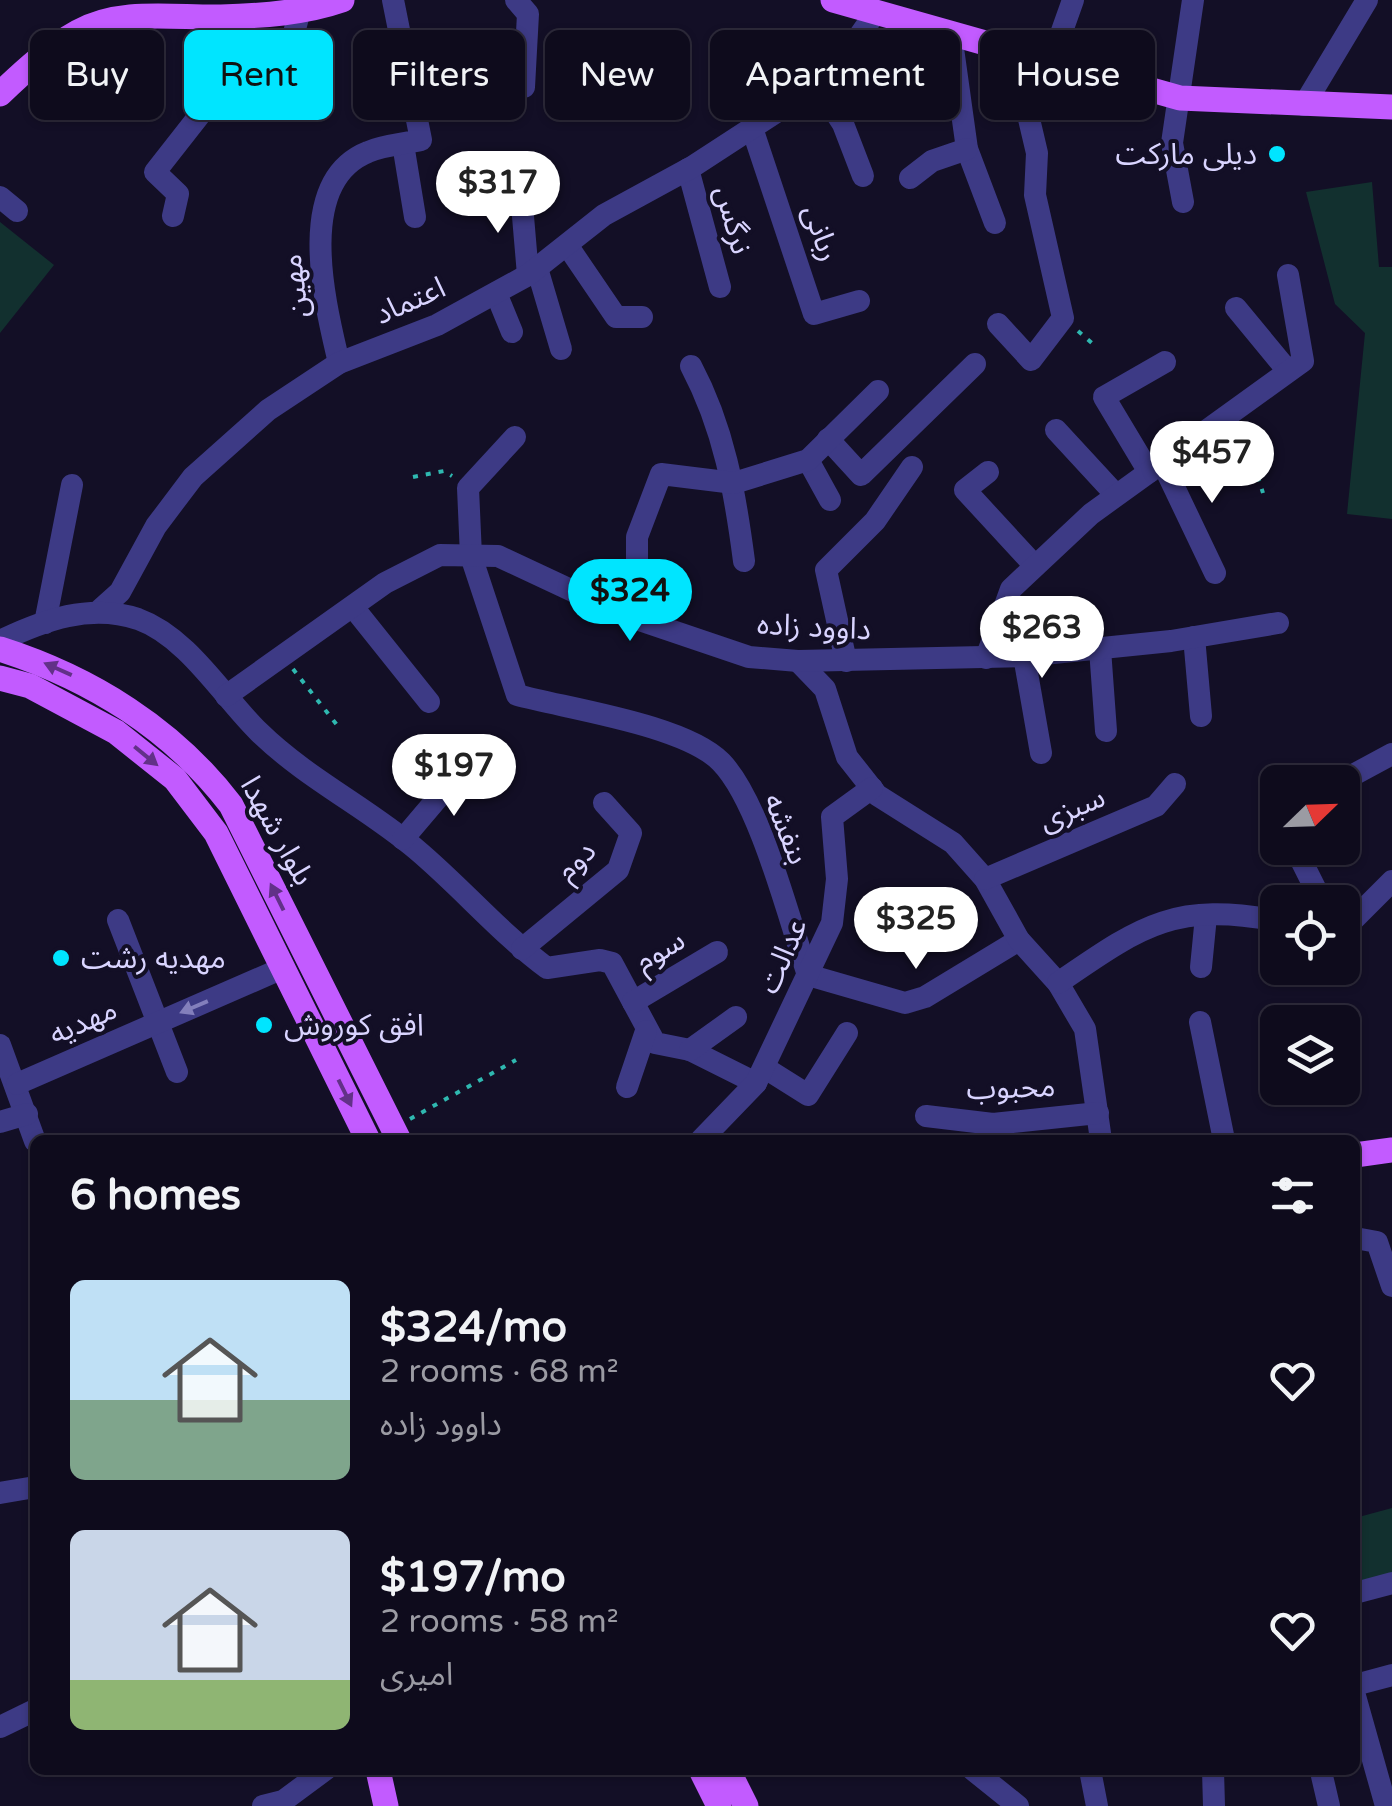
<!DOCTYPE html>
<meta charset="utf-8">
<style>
body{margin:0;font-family:"Varela Round","Noto Sans Arabic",sans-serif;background:#171425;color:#f1f3f6;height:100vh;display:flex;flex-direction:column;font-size:38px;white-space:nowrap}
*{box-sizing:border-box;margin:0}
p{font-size:32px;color:#9b9ba3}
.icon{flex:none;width:55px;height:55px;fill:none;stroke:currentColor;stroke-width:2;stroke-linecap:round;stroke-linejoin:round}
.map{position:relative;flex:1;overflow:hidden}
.panel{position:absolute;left:30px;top:1135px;width:1330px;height:640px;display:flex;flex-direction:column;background:#0e0b1c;border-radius:15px;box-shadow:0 2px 8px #0004,0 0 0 2px #2e2b3b}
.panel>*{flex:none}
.top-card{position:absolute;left:30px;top:30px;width:1332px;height:90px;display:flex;gap:20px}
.needle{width:65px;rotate:67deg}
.controls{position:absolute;left:1260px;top:765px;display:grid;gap:20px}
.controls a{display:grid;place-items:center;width:100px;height:100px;border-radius:15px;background:#0e0b1c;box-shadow:0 2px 8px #0004,0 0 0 2px #2e2b3b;font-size:50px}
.price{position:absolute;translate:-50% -85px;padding:0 22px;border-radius:35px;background:#fff;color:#222;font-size:32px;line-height:65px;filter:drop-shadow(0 2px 5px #0008)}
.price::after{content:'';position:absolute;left:50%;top:60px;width:30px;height:22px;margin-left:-15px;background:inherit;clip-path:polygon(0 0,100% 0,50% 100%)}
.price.current{background:#00e5ff;color:#111}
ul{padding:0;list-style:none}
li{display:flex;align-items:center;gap:30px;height:250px;padding:0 40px}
li span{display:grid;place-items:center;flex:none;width:280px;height:200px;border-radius:15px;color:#555}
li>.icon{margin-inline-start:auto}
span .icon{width:120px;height:120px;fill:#fffc;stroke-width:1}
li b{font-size:42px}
h2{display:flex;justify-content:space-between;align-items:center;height:120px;padding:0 40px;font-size:42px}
.pill{padding:0 35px;border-radius:15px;background:#0e0b1c;box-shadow:0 2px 8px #0004,0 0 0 2px #2e2b3b;font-size:35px;line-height:90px}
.pill.current{background:#00e5ff;color:#111}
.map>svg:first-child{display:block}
</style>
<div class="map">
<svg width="1392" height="1806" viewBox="0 0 1392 1806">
<rect width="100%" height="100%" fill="#130f26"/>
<g fill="#12302f">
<path d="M 1372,182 L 1379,267 L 1392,267 L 1392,519 L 1347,514 L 1365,333 L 1335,304 L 1306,192 Z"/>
<path d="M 0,222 L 54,265 L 0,333 Z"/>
<path d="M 1392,1508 L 1392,1575 L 1355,1584 L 1355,1518 Z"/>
</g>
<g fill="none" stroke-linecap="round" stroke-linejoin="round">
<g stroke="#2fb8b0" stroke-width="4" stroke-dasharray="5 8" stroke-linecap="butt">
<path d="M 1078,331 L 1094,345"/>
<path d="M 1242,427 L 1263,493"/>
<path d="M 413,477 L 444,471 L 452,476"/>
<path d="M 293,669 L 337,725"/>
<path d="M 410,1119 L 516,1060"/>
</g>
<g stroke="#3d3a85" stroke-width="22">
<path d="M 516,0 L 528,14 L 524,87"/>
<path d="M 951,34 L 967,149 L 995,223"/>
<path d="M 1051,62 L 1073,0"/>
<path d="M 815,81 L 843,124 L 863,176"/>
<path d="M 1304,105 L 1367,0"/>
<path d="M 752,128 L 814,314 L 859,301"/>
<path d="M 403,144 L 415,217"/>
<path d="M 688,169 L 720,287"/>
<path d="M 910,178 L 932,161 L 967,149"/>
<path d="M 521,193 L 528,275"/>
<path d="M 0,197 L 17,211"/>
<path d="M 1183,202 L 1172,143 L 1193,0"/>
<path d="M 173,216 L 178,194 L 155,172 L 224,84 L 289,52 L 300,10"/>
<path d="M 567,245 L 616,317 L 642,317"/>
<path d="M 537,268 L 561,349"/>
<path d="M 496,293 L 512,332"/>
<path d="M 1236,308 L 1288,371"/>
<path d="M 998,324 L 1031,360 L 1063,318 L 1035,195 L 1037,153 L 1013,51"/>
<path d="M 339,363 C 326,307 293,182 368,152 C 384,145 404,144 421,140 L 393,0"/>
<path d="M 691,366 C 724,428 735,492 744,561"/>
<path d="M 1056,430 L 1116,495"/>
<path d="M 515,437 L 468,488 L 471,556 L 517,695 C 569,709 685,725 721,762 C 760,802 789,920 808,975 L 905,1003 L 925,997 L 1019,940"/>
<path d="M 828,439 L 861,475 L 975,364"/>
<path d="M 808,460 L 830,500"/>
<path d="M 1162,462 L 1215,573"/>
<path d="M 988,472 L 965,490 L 1035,566"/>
<path d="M 1149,472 L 1104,397 L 1165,362"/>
<path d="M 353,607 L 429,702"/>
<path d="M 101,609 L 120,592 L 156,526 L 193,477 L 268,410 L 339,363 L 437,325 L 528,275 L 604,215 L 692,167 L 781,109 L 843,59 L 876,12"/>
<path d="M 637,619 L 637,537 L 661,474 L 734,483 L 808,460 L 878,391"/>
<path d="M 45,623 L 72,485"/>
<path d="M 1194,637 L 1201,716"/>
<path d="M 0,641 C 44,620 90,603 138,619 C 188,637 223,697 259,732 C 307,779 368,808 417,850 C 462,888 500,933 547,968 L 600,960 L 612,963 L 655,1043 L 690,1050 L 756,1083"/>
<path d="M 1100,649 L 1106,731"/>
<path d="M 1024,656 L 1041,753"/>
<path d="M 986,658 L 1011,589 L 1091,514 L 1303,361 L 1288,275"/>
<path d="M 798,661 L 825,689 L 847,757 L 877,795 L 953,843 L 985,879 L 1019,940 L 1058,983 L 1085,1029 L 1101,1140"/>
<path d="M 846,661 L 826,570 L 875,521 L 912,467"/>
<path d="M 226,696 L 385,583 L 440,555 L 498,556 L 622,614 L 749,657 L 798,661 L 1024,656 L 1171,641 L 1278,623"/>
<path d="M 1340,782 L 1392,754"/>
<path d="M 403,839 L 465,766"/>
<path d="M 1295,848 L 1322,902"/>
<path d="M 985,879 L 1156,806 L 1175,784"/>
<path d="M 118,920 L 177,1072"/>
<path d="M 1342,924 L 1350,923 L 1392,881"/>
<path d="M 522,949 L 618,870 L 631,833 L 604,803"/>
<path d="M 1201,967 L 1206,916"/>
<path d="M 1058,983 C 1140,927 1173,901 1278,921"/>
<path d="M 633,1002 L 717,952"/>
<path d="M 1200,1022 L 1224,1140"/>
<path d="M 0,1045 L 35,1141"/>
<path d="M 690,1050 L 736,1017"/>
<path d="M 765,1068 L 808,1095 L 847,1033"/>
<path d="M 17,1084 L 283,968"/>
<path d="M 627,1087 L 646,1031"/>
<path d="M 926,1116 L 993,1124 L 1098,1113"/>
<path d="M 0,1122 L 27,1114"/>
<path d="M 701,1140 L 756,1083 L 832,923 L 837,879 L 832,817 L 872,788"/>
<path d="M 1355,1238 L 1377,1242 L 1392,1286"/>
<path d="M 0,1493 L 35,1487"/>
<path d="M 1355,1593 L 1392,1583"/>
<path d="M 1355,1685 L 1392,1675"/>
<path d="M 1355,1696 L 1386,1806"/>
<path d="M 0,1727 L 35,1710"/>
<path d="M 973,1770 L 1018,1806"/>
<path d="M 1090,1770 L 1097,1806"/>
<path d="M 1213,1770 L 1214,1806"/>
<path d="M 1322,1776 L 1329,1806"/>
<path d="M 263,1806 L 283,1801 L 325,1770"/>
</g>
<g stroke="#c25bff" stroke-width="25">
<path d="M 833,0 L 1180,98 L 1392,107"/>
<path d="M 0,94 C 24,71 49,48 78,32 C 120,8 175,18 221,17 C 261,16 305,13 342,0"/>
<path d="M 0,649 C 91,678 173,729 231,805 L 399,1140"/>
<path d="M 0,678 L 30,686 L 116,732 L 175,779 L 216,833 L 368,1140"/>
<path d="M 1355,1155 L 1392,1150"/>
<path d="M 378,1770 L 386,1806"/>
<path d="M 701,1770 L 719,1806"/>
<path d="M 728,1770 L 746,1806"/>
</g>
</g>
<defs><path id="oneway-solid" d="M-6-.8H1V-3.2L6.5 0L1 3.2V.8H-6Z" transform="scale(2.5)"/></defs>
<g fill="#623188">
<use href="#oneway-solid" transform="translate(58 669) rotate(-156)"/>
<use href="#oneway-solid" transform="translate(146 756) rotate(39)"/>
<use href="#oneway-solid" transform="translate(277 897) rotate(-116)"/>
<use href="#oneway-solid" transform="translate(345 1093) rotate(64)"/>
</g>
<use fill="#837fbc" href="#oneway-solid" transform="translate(194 1007) rotate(157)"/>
<g fill="#00e5ff" stroke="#130f26" stroke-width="4">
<circle cx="1277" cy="154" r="10"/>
<circle cx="61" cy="958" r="10"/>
<circle cx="264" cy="1025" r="10"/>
</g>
<g text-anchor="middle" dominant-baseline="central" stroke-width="8" stroke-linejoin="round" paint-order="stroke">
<g font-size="30" fill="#d9d4ff" stroke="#130f26" text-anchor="start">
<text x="1257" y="154" text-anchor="end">دیلی مارکت</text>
<text x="81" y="958">مهدیه رشت</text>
<text x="284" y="1025">افق کوروش</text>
</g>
<g font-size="30" fill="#d9d4ff" stroke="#130f26">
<text transform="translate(733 220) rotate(75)">نرگس</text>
<text transform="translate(821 233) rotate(71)">ربانی</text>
<text transform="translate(295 286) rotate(-97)">مهین</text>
<text transform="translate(410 301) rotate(-24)">اعتماد</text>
<text transform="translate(814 627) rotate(3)">داوود زاده</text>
<text transform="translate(1072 809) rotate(-23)">سبزی</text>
<text transform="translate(786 829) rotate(68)">بنفشه</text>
<text transform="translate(277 831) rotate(61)">بلوار شهدا</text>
<text transform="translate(576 861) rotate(-45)">دوم</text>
<text transform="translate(660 951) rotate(-31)">سوم</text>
<text transform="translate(783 956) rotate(-66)">عدالت</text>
<text transform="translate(83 1022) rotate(-24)">مهدیه</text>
<text transform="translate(1011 1088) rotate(-2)">محبوب</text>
</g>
</g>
</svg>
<div class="controls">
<a><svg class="needle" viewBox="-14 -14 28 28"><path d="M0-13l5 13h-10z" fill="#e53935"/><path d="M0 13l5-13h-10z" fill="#9b9ba3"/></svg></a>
<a><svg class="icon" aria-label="locate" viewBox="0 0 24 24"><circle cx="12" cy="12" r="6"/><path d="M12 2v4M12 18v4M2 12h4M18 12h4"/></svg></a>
<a><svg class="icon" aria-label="layers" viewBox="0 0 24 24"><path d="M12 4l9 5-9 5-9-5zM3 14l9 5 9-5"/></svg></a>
</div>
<b class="price" style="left:498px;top:236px">$317</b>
<b class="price" style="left:1212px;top:506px">$457</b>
<b class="price current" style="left:630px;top:644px">$324</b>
<b class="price" style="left:1042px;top:681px">$263</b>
<b class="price" style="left:454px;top:819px">$197</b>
<b class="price" style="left:916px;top:972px">$325</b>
<div class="top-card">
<a class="pill">Buy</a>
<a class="pill current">Rent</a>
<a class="pill">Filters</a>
<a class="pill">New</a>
<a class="pill">Apartment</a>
<a class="pill">House</a>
</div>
<section class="panel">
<h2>6 homes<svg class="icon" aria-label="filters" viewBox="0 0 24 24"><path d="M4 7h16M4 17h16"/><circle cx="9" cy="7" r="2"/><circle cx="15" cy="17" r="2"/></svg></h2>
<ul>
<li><span style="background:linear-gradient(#bfe0f5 60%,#7fa58c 0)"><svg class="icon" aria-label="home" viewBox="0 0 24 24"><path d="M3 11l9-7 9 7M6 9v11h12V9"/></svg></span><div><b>$324/mo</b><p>2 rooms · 68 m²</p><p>داوود زاده</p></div><svg class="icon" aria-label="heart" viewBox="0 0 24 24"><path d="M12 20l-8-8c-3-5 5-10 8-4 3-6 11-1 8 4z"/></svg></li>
<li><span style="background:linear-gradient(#c9d6e8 75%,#8fb573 0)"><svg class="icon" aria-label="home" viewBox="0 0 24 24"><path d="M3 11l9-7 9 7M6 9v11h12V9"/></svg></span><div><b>$197/mo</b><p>2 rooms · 58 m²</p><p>امیری</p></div><svg class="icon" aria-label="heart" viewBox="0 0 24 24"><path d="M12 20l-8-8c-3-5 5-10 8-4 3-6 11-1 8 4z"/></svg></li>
</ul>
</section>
</div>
